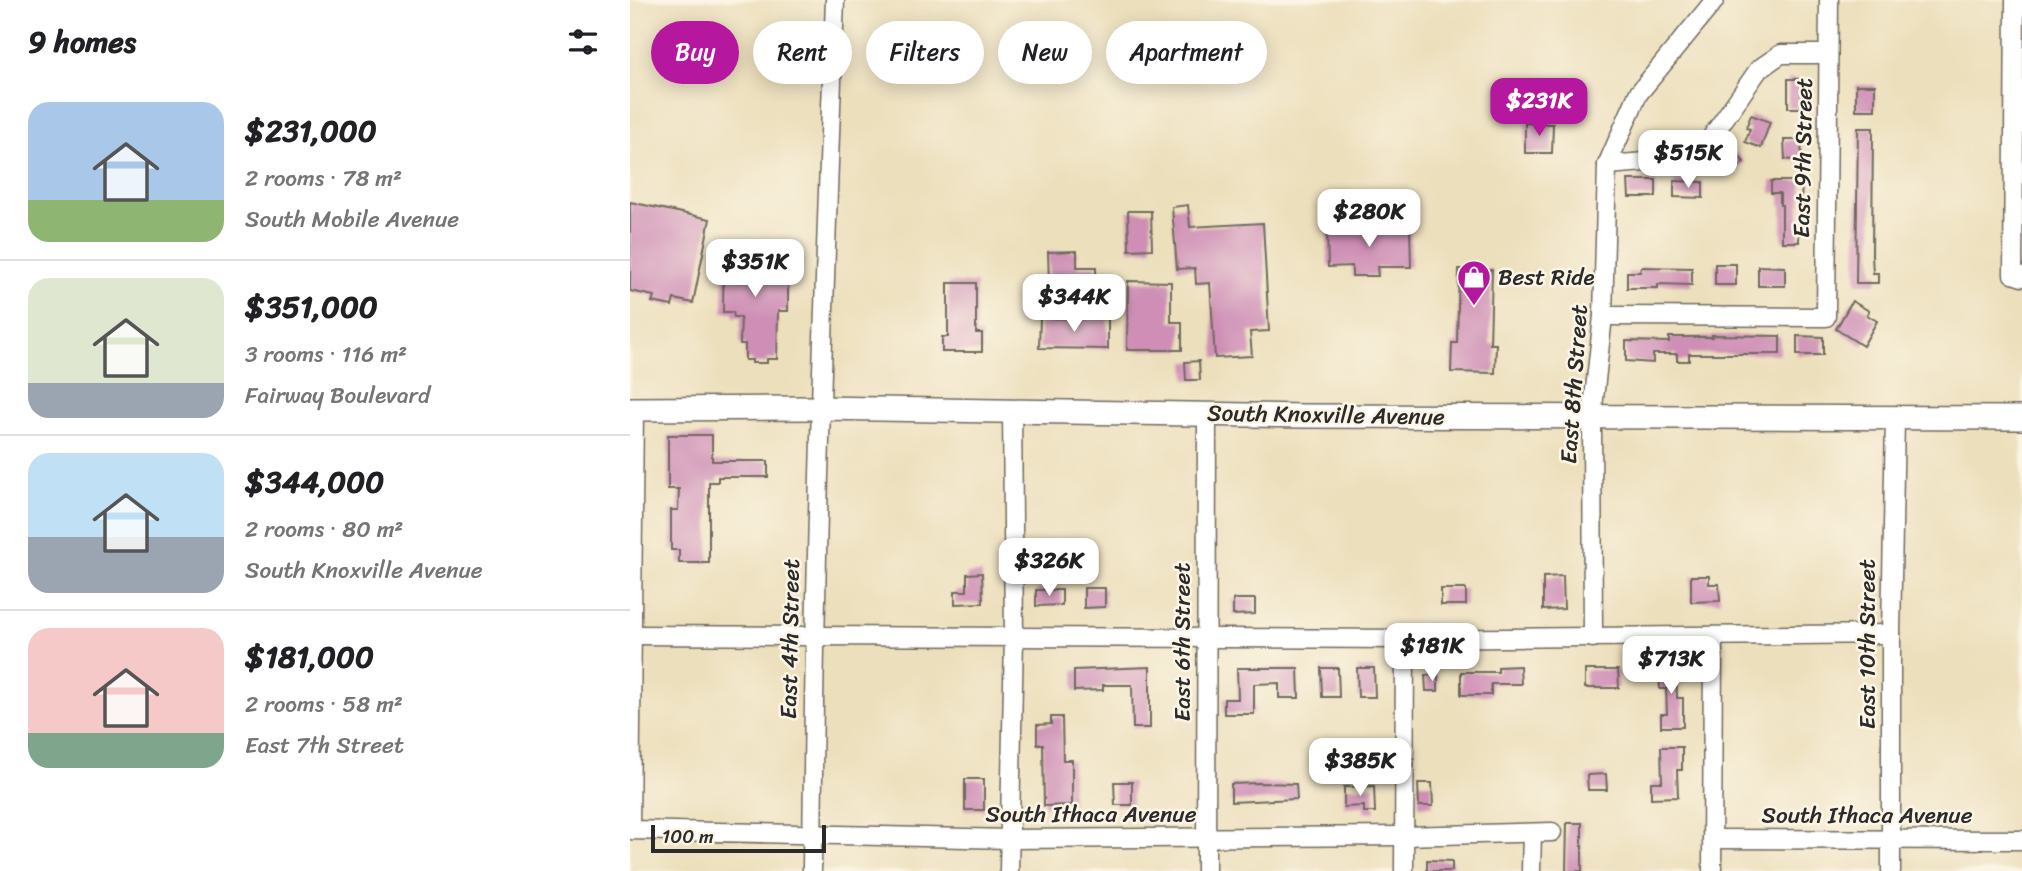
<!DOCTYPE html>
<meta charset="utf-8">
<style>
body{margin:0;font-family:Sriracha,sans-serif;background:#f2f2f2;color:#202124;height:100vh;display:flex;flex-direction:column;font-size:26px;white-space:nowrap}
*{box-sizing:border-box;margin:0}
p{font-size:23px;color:#757577}
.icon{flex:none;width:38px;height:38px;fill:none;stroke:currentColor;stroke-width:2;stroke-linecap:round;stroke-linejoin:round}
.map{position:relative;flex:1;overflow:hidden}
.drawer{display:flex;flex-direction:column;background:#fff;width:630px}
.drawer>*{flex:none}
.banner{position:absolute;left:21px;top:21px;width:665px;height:63px;display:flex;gap:14px}
.scale{position:absolute;left:21px;bottom:18px;width:175px;box-sizing:border-box;padding-left:7px;border:4px solid #2b2b2b;border-top:0;font-size:19px;line-height:24px;white-space:nowrap;color:#2b2b2b;-webkit-text-stroke:5px #fcf5e5;paint-order:stroke}
.price{position:absolute;translate:-50% -60px;padding:0 16px;border-radius:14px;background:#fff;color:#222;font-size:23px;line-height:46px;filter:drop-shadow(0 2px 4px #0008)}
.price::after{content:'';position:absolute;left:50%;top:42px;width:21px;height:16px;margin-left:-10px;background:inherit;clip-path:polygon(0 0,100% 0,50% 100%)}
.price.current{background:#b5179e;color:#fff}
ul{padding:0;list-style:none}
li{display:flex;align-items:center;gap:21px;height:175px;padding:0 28px}
li+li{border-top:2px solid #e0e0e0}
li span{display:grid;place-items:center;flex:none;width:196px;height:140px;border-radius:21px;color:#555}
li>.icon{margin-inline-start:auto}
span .icon{width:84px;height:84px;fill:#fffc;stroke-width:1}
li b{font-size:30px}
h2{display:flex;justify-content:space-between;align-items:center;height:84px;padding:0 28px;font-size:30px}
.pill{padding:0 24px;border-radius:32px;background:#fff;box-shadow:0 4px 18px #0003;font-size:24px;line-height:63px}
.pill.current{background:#b5179e;color:#fff}
main{display:flex;flex:1;min-height:0}
.map>svg:first-child{display:block}
</style>
<main>
<section class="drawer">
<h2>9 homes<svg class="icon" aria-label="filters" viewBox="0 0 24 24"><path d="M4 7h16M4 17h16"/><circle cx="9" cy="7" r="2"/><circle cx="15" cy="17" r="2"/></svg></h2>
<ul>
<li><span style="background:linear-gradient(#a9c7e8 70%,#8fb573 0)"><svg class="icon" aria-label="home" viewBox="0 0 24 24"><path d="M3 11l9-7 9 7M6 9v11h12V9"/></svg></span><div><b>$231,000</b><p>2 rooms · 78 m²</p><p>South Mobile Avenue</p></div></li>
<li><span style="background:linear-gradient(#dfe7d0 75%,#9aa5b1 0)"><svg class="icon" aria-label="home" viewBox="0 0 24 24"><path d="M3 11l9-7 9 7M6 9v11h12V9"/></svg></span><div><b>$351,000</b><p>3 rooms · 116 m²</p><p>Fairway Boulevard</p></div></li>
<li><span style="background:linear-gradient(#bfe0f5 60%,#9aa5b1 0)"><svg class="icon" aria-label="home" viewBox="0 0 24 24"><path d="M3 11l9-7 9 7M6 9v11h12V9"/></svg></span><div><b>$344,000</b><p>2 rooms · 80 m²</p><p>South Knoxville Avenue</p></div></li>
<li><span style="background:linear-gradient(#f6c9c9 75%,#7fa58c 0)"><svg class="icon" aria-label="home" viewBox="0 0 24 24"><path d="M3 11l9-7 9 7M6 9v11h12V9"/></svg></span><div><b>$181,000</b><p>2 rooms · 58 m²</p><p>East 7th Street</p></div></li>
</ul>
</section>
<div class="map">
<svg width="1392" height="871" viewBox="0 0 1392 871">
<rect width="100%" height="100%" fill="#fcf5e5"/>
<filter id="ink" filterUnits="userSpaceOnUse"><feTurbulence type="fractalNoise" baseFrequency=".0143" numOctaves="2"/><feDisplacementMap in="SourceGraphic" scale="14" xChannelSelector="R" yChannelSelector="G"/><feConvolveMatrix kernelMatrix="1 2 1 2 8 2 1 2 1" color-interpolation-filters="sRGB"/></filter>
<filter id="wash" filterUnits="userSpaceOnUse"><feTurbulence type="fractalNoise" baseFrequency=".00686" numOctaves="4" result="noise"/><feDisplacementMap in="SourceGraphic" scale="28" xChannelSelector="R" yChannelSelector="G"/><feGaussianBlur stdDeviation="1.57" result="paint"/><feColorMatrix in="noise" values="0 0 0 0 0 0 0 0 0 0 0 0 0 0 0 0 0 1.4 0 .05"/><feComposite in="paint" operator="in"/></filter>
<g filter="url(#wash)">
<rect width="100%" height="100%" fill="#ecdfbc"/>
<g id="blocks">
<g fill="#ce8eb5">
<path d="M 537,61 L 538,76 L 524,77 L 523,62 Z"/>
<rect x="1158" y="79" width="15" height="29"/>
<rect x="1226" y="85" width="19" height="25"/>
<path d="M 1121,115 L 1140,122 L 1131,148 L 1115,142 L 1120,129 L 1116,128 Z"/>
<path d="M 895,123 L 923,124 L 922,153 L 895,153 Z"/>
<path d="M 1228,128 L 1243,128 L 1242,256 L 1243,273 L 1248,273 L 1248,283 L 1226,283 Z"/>
<path d="M 1154,140 L 1171,140 L 1172,161 L 1155,159 Z"/>
<path d="M 1105,152 L 1114,162 L 1103,171 L 1094,162 Z"/>
<path d="M 998,180 L 1026,180 L 1026,197 L 999,197 Z"/>
<path d="M 1044,181 L 1073,182 L 1073,198 L 1044,197 Z"/>
<path d="M 1141,181 L 1172,181 L 1171,205 L 1169,205 L 1169,242 L 1152,242 L 1152,205 L 1150,205 L 1150,193 L 1141,193 Z"/>
<path d="M 0,202 L 80,219 L 63,303 L 44,299 L 42,306 L 22,302 L 24,296 L 0,291 Z"/>
<path d="M 558,205 L 560,227 L 633,223 L 639,331 L 620,332 L 622,356 L 585,358 L 580,283 L 566,284 L 565,268 L 547,269 L 542,207 Z"/>
<path d="M 498,211 L 521,211 L 522,249 L 499,250 Z"/>
<path d="M 780,227 L 781,267 L 747,267 L 748,276 L 722,276 L 722,266 L 698,267 L 697,228 Z"/>
<path d="M 94,242 L 118,243 L 118,259 L 158,259 L 158,311 L 148,311 L 147,359 L 137,359 L 137,363 L 122,363 L 122,360 L 115,360 L 115,344 L 110,344 L 111,317 L 104,317 L 103,312 L 93,312 Z"/>
<path d="M 447,251 L 447,267 L 466,267 L 466,283 L 419,284 L 418,252 Z"/>
<rect x="1085" y="264" width="21" height="21"/>
<path d="M 1128,266 L 1155,267 L 1155,286 L 1128,286 Z"/>
<path d="M 1011,267 L 1062,268 L 1062,285 L 1028,284 L 1028,288 L 997,288 L 997,272 L 1010,272 Z"/>
<path d="M 829,269 L 862,270 L 860,344 L 866,344 L 865,373 L 821,372 L 822,343 L 827,343 Z"/>
<path d="M 498,281 L 541,282 L 541,322 L 552,322 L 552,350 L 497,350 Z"/>
<path d="M 318,283 L 346,283 L 346,333 L 352,333 L 352,352 L 312,352 L 312,337 L 318,337 Z"/>
<path d="M 1222,301 L 1239,311 L 1237,315 L 1247,321 L 1233,346 L 1206,329 Z"/>
<path d="M 410,318 L 478,319 L 478,349 L 409,348 Z"/>
<path d="M 1082,335 L 1150,336 L 1150,354 L 1059,354 L 1059,361 L 1047,361 L 1047,354 L 1023,354 L 1023,363 L 996,361 L 996,341 L 1039,342 L 1039,337 L 1082,337 Z"/>
<path d="M 1167,336 L 1193,337 L 1193,355 L 1167,355 Z"/>
<path d="M 569,361 L 570,380 L 556,380 L 555,362 Z"/>
<path d="M 38,435 L 82,435 L 82,461 L 138,461 L 138,477 L 88,477 L 88,482 L 79,482 L 79,563 L 49,563 L 49,550 L 41,550 L 41,510 L 48,510 L 49,489 L 38,489 Z"/>
<path d="M 352,573 L 353,603 L 325,604 L 325,591 L 337,591 L 337,574 Z"/>
<path d="M 933,576 L 934,609 L 913,610 L 913,577 Z"/>
<path d="M 1061,576 L 1079,576 L 1079,584 L 1089,584 L 1090,601 L 1061,602 Z"/>
<path d="M 454,588 L 475,588 L 475,607 L 454,608 Z"/>
<rect x="811" y="589" width="25" height="16"/>
<path d="M 406,590 L 432,590 L 432,605 L 406,606 Z"/>
<path d="M 603,599 L 625,599 L 625,614 L 603,615 Z"/>
<path d="M 1029,662 L 1046,662 L 1047,698 L 1053,698 L 1053,727 L 1031,727 L 1031,714 L 1037,714 L 1036,689 L 1030,689 Z"/>
<path d="M 890,666 L 891,684 L 861,684 L 861,695 L 831,695 L 831,672 L 868,672 L 868,667 Z"/>
<path d="M 520,667 L 520,728 L 503,728 L 502,685 L 473,685 L 473,690 L 444,691 L 444,670 Z"/>
<path d="M 607,668 L 668,668 L 669,698 L 649,698 L 649,683 L 624,684 L 624,714 L 594,714 L 594,699 L 608,699 Z"/>
<path d="M 691,668 L 708,668 L 709,697 L 692,697 Z"/>
<path d="M 727,668 L 744,668 L 745,697 L 728,697 Z"/>
<path d="M 955,670 L 988,670 L 989,688 L 955,688 Z"/>
<path d="M 795,675 L 808,675 L 808,691 L 796,691 Z"/>
<path d="M 421,717 L 432,717 L 433,760 L 442,760 L 442,805 L 414,806 L 413,744 L 407,744 L 407,725 L 421,724 Z"/>
<path d="M 1031,747 L 1052,747 L 1052,770 L 1047,770 L 1048,797 L 1021,798 L 1021,782 L 1032,782 Z"/>
<path d="M 976,774 L 977,790 L 958,790 L 957,775 Z"/>
<rect x="335" y="779" width="19" height="31"/>
<path d="M 484,782 L 502,782 L 502,805 L 485,805 Z"/>
<path d="M 629,783 L 666,784 L 667,799 L 601,802 L 601,784 Z"/>
<path d="M 788,783 L 802,783 L 803,806 L 789,806 Z"/>
<path d="M 744,786 L 745,812 L 734,812 L 734,806 L 714,807 L 714,787 Z"/>
<path d="M 937,823 L 952,823 L 952,871 L 936,871 Z"/>
<path d="M 797,860 L 822,861 L 822,871 L 797,871 Z"/>
</g>
</g>
</g>
<g filter="url(#ink)">
<use href="#blocks" fill-opacity="0" stroke="#6f6a5e" stroke-width="2"/>
<g fill="none" stroke-linecap="round" stroke-linejoin="round">
<g stroke="#6f6a5e" stroke-width="21">
<g id="minor">
<path d="M 1385,0 L 1383,274 L 1392,277"/>
<path d="M 977,165 L 1067,158 L 1129,69 L 1151,54 L 1198,54"/>
<path d="M 973,316 L 1196,317 L 1199,0"/>
<path d="M 4,409 L 0,830 L 379,839 L 774,836 L 922,832"/>
<path d="M 2,635 L 775,639 L 1261,634"/>
<path d="M 963,638 L 962,417 L 973,316 L 977,165 L 1008,94 L 1085,0"/>
<path d="M 1082,839 L 1392,840"/>
<path d="M 182,871 C 184,580 194,290 205,0"/>
<path d="M 379,871 L 384,637 L 382,410"/>
<path d="M 576,871 L 577,413"/>
<path d="M 774,871 L 775,639"/>
<path d="M 901,871 L 902,833"/>
<path d="M 1082,871 L 1083,636"/>
<path d="M 1261,871 L 1261,634 L 1265,418"/>
</g>
</g>
<g stroke="#6f6a5e" stroke-width="26">
<path id="major" d="M 0,409 L 189,408 L 673,416 L 1392,418"/>
</g>
<use href="#minor" stroke="#fff" stroke-width="18"/>
<use href="#major" stroke="#fff" stroke-width="23"/>
</g>
</g>
<defs>
<g id="shop-pin" transform="scale(1.75)"><path d="M0 17L-7.5 6A9.5 9.5 0 1 1 7.5 6Z" fill="#b5179e" stroke="#fcf5e5"/><path d="M-5-2.5h2.3a2.7 3.5 0 0 1 5.4 0H5L5.5 6h-11ZM-1.5-2.5h3a1.5 2.3 0 0 0-3 0Z" fill="#fff"/></g>
</defs>
<g fill-rule="evenodd">
<use href="#shop-pin" x="844" y="277"/>
</g>
<g text-anchor="middle" dominant-baseline="central" stroke-width="5" stroke-linejoin="round" paint-order="stroke">
<g font-size="23" fill="#2b2b2b" stroke="#fcf5e5">
<text transform="translate(1173 158) rotate(-89)">East 9th Street</text>
<text transform="translate(944 384) rotate(-86)">East 8th Street</text>
<text transform="translate(696 415) rotate(1)">South Knoxville Avenue</text>
<text transform="translate(160 639) rotate(-89)">East 4th Street</text>
<text transform="translate(552 642) rotate(-90)">East 6th Street</text>
<text transform="translate(1237 644) rotate(-90)">East 10th Street</text>
<text x="461" y="814">South Ithaca Avenue</text>
<text x="1237" y="815">South Ithaca Avenue</text>
</g>
<g font-size="23" fill="#2b2b2b" stroke="#fcf5e5" text-anchor="start">
<text x="868" y="277">Best Ride</text>
</g>
</g>
</svg>
<div class="scale">100 m</div>
<b class="price current" style="left:909px;top:138px">$231K</b>
<b class="price" style="left:1058px;top:190px">$515K</b>
<b class="price" style="left:739px;top:249px">$280K</b>
<b class="price" style="left:125px;top:299px">$351K</b>
<b class="price" style="left:444px;top:334px">$344K</b>
<b class="price" style="left:419px;top:598px">$326K</b>
<b class="price" style="left:802px;top:683px">$181K</b>
<b class="price" style="left:1041px;top:696px">$713K</b>
<b class="price" style="left:730px;top:798px">$385K</b>
<div class="banner">
<a class="pill current">Buy</a>
<a class="pill">Rent</a>
<a class="pill">Filters</a>
<a class="pill">New</a>
<a class="pill">Apartment</a>
</div>
</div>
</main>
